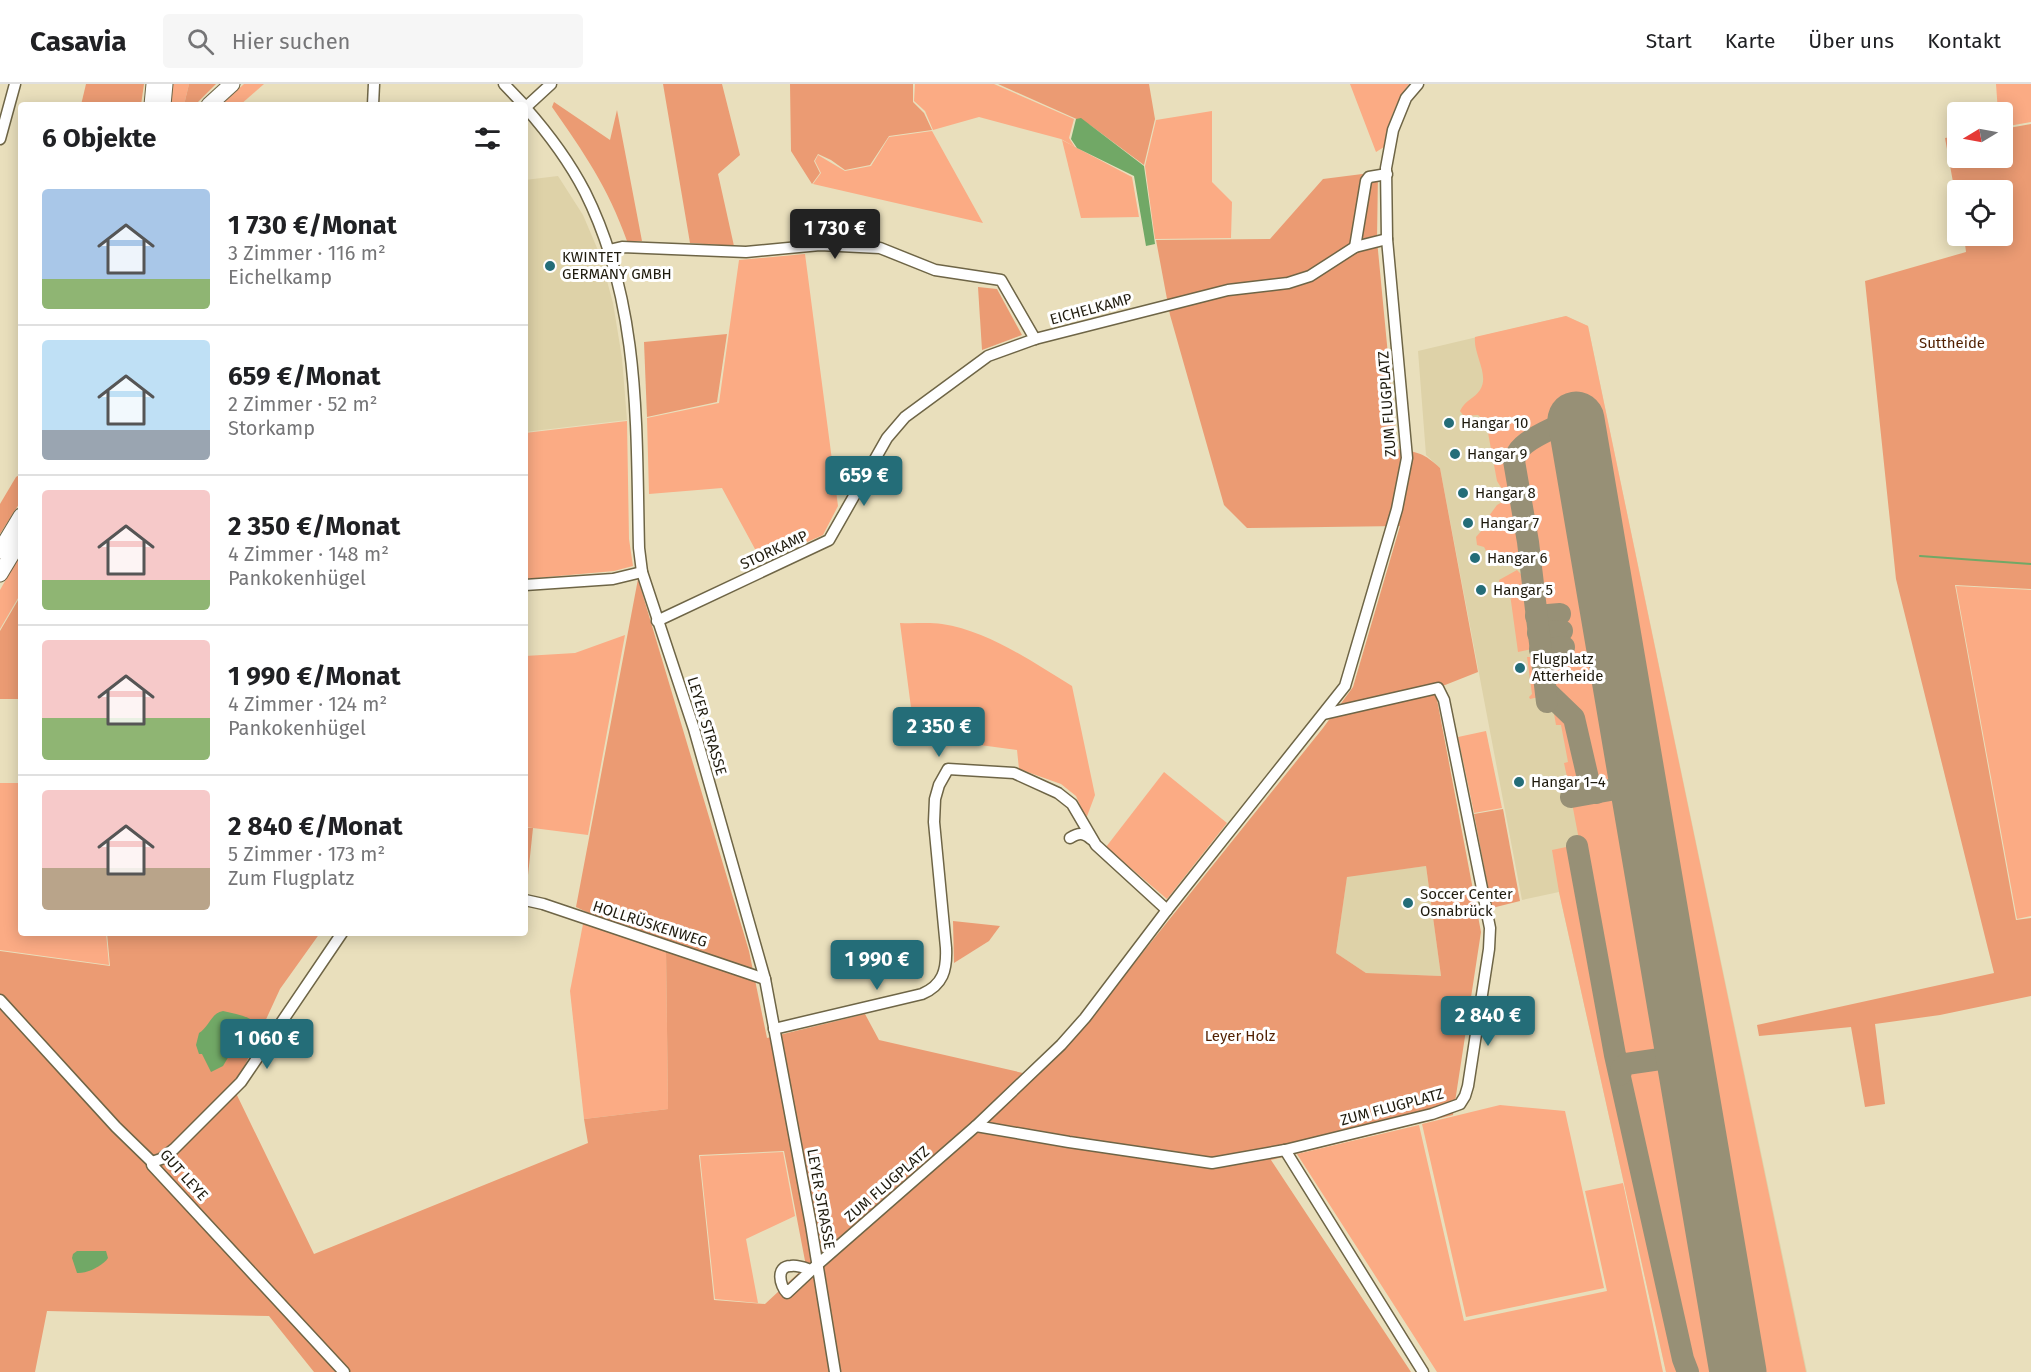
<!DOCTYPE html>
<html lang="de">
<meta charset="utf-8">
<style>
body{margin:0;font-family:"Fira Sans",sans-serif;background:#f6f6f6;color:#202124;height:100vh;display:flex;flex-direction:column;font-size:22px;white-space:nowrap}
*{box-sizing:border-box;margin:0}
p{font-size:20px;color:#757577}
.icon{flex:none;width:33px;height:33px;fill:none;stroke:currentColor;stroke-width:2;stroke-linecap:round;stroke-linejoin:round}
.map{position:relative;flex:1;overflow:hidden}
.drawer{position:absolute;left:18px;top:18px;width:510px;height:834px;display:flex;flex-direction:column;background:#fff;border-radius:6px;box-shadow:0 3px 15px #0003}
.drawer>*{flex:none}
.needle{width:39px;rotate:260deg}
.buttons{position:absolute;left:1947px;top:18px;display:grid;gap:12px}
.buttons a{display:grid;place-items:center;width:66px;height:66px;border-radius:6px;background:#fff;box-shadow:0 3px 15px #0003;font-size:30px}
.price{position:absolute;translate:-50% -51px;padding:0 14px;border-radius:6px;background:#246d78;color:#fff;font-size:20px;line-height:39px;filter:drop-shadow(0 2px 3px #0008)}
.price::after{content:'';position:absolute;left:50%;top:36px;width:18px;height:14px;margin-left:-9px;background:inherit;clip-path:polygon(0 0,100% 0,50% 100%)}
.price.active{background:#222;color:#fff}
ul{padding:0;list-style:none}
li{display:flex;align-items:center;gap:18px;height:150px;padding:0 24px}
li+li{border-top:2px solid #e0e0e0}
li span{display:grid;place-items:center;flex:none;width:168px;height:120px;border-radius:6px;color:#555}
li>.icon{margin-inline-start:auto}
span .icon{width:72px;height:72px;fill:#fffc;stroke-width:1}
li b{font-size:26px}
h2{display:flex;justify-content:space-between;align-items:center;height:72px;padding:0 24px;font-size:26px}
header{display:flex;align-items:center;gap:36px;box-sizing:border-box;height:84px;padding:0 30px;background:#fff;border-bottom:2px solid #e0e0e0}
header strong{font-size:28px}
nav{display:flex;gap:33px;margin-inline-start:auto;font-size:21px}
.search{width:420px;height:54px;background:#f6f6f6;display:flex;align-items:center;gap:15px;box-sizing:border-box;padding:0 21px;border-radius:6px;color:#757577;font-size:22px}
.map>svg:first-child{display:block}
</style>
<header>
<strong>Casavia</strong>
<div class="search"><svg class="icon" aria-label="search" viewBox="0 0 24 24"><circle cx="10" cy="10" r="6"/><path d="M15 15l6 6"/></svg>Hier suchen</div>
<nav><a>Start</a><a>Karte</a><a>Über uns</a><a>Kontakt</a></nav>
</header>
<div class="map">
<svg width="2031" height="1288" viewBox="0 0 2031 1288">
<rect width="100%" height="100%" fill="#e9dfbc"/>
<g fill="#ded2a8">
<path d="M 558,92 L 583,131 L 600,171 L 613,219 L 622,274 L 627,336 L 525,348 L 525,96 Z"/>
<path d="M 1566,232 L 1588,242 L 1807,1288 L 1666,1288 L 1559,808 L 1522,816 L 1440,384 L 1426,371 L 1418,267 Z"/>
<path d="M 1426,782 L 1441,892 L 1366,889 L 1336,869 L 1347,792 Z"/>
</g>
<g fill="#fbab84">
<path d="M 171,0 L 189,0 L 184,21 L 170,21 Z"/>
<path d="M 244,0 L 264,0 L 240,21 L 221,21 Z"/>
<path d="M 915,0 L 994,0 L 1074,35 L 1069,54 L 1075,63 L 1061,55 L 979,33 L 933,46 L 925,27 L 914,17 Z"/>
<path d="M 1350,0 L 1409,0 C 1395,18 1388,40 1384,63 L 1376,68 Z"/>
<path d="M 1996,0 L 2031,0 L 2031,38 L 2003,43 L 2002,28 L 1998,28 Z"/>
<path d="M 1212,27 L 1212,98 L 1232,118 L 1231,154 L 1155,155 L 1145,82 L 1156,36 Z"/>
<path d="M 932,47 L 983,139 L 813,100 L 821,89 L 815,77 L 818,71 L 845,87 L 871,82 L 889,53 Z"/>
<path d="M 1062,56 L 1132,93 L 1139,133 L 1081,134 Z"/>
<path d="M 805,170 L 838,422 L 823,451 L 762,478 L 722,404 L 649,410 L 647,334 L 719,319 L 739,176 Z"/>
<path d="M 1566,232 L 1588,242 L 1806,1288 L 1750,1288 L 1585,316 L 1557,320 L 1555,336 L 1551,341 C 1517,360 1505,360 1513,403 L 1508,406 L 1502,405 L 1497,397 L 1486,338 L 1478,331 L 1464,332 L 1460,327 C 1466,315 1474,315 1480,306 C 1490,291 1473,270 1475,253 Z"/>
<path d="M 627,337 L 629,455 L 633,482 L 614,487 L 525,495 L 525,349 Z"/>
<path d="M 1560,346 L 1565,349 L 1625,696 L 1623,698 L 1599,702 L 1592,691 L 1581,642 L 1577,633 L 1571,624 L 1551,605 L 1536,490 L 1540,487 L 1535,451 L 1532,450 C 1529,435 1515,383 1521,372 C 1528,360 1549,352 1560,346 Z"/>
<path d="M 1504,417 L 1517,422 L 1523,465 L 1515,479 L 1489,472 L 1484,463 L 1477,461 L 1476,453 L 1483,445 L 1483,436 L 1486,436 L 1497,421 Z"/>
<path d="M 21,469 L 21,509 L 0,545 L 0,506 Z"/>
<path d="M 1517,486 L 1526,495 L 1528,500 L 1535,561 L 1532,565 L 1518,568 L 1510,510 L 1501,511 L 1499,496 Z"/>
<path d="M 1956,502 L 2031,506 L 2031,832 L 2017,835 Z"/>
<path d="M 900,539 C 913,540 928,538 942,540 C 989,547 1032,578 1072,602 L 1095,711 L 1086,735 L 1076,712 L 1061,700 L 1019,685 L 1017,666 L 980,661 L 916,662 Z"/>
<path d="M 625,551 L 588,751 L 525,743 L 525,572 L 575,569 Z"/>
<path d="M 1527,573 L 1533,573 L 1536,576 L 1541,608 L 1539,613 L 1530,615 L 1529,613 L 1532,610 Z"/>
<path d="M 1553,624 L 1559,624 C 1564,628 1568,632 1572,638 C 1578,651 1587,692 1582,705 L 1570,707 L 1564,679 L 1568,678 L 1561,641 L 1556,641 Z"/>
<path d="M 1486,647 L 1502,724 L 1474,729 L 1458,653 Z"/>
<path d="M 1164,688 L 1227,739 L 1167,815 L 1106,763 Z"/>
<path d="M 0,699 L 21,699 L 21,849 L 106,849 L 109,881 L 0,866 Z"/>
<path d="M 1625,709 L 1627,710 L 1670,965 L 1667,968 C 1650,971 1627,981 1618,960 L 1572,719 Z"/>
<path d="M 1571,762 L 1612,982 L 1678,1276 L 1683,1288 L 1666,1288 L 1559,808 L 1552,766 Z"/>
<path d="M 583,840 L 666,866 L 668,1025 L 584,1035 L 570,907 Z"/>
<path d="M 1669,978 L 1673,980 L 1725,1288 L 1694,1288 L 1686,1274 L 1624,992 L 1626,989 L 1632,988 L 1632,984 Z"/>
<path d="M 1500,1021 L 1565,1027 L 1604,1204 L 1466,1233 L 1422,1040 Z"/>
<path d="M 1419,1041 L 1464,1237 L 1607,1207 L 1585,1107 L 1623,1099 L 1663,1288 L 1437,1288 L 1297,1070 Z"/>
<path d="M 783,1068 L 795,1132 L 746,1155 L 758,1219 L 715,1215 L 700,1072 Z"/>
</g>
<g fill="#eb9b73" fill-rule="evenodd">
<path d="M 86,0 L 144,0 L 141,21 L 81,21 Z"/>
<path d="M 189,0 L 216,0 L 195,21 L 184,21 Z"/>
<path d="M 663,0 L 722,0 L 740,71 L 718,90 L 734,162 L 690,159 Z"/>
<path d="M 790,0 L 913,0 L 913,18 L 924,29 L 932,46 L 889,52 L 870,81 L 845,86 L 831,76 L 818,70 L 814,77 L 820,89 L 812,100 L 791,67 Z"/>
<path d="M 998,0 L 1149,0 L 1155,35 L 1144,81 L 1090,41 Z"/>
<path d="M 554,18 L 610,56 L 617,26 L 642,157 L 627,157 C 608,103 584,69 552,23 Z"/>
<path d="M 2031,40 L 2031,505 L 1955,501 L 2016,836 L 2031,834 L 2031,912 L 1940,931 L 1875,940 L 1885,1020 L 1865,1023 L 1851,943 L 1759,952 L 1757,941 L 1994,889 L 1896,495 L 1865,197 L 1966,168 L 1964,152 L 2002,152 L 2002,106 L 1958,106 L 1957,120 L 1945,54 L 1957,52 L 1958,74 L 2002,74 L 2003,45 Z"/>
<path d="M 1378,88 L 1377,156 L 1397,365 C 1418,368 1424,369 1440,384 L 1478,588 L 1435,605 L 1481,848 L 1453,1031 L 1271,1076 L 1411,1288 L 314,1288 L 269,1232 L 47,1227 L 35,1288 L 0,1288 L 0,867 L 110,882 L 107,849 L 320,849 L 280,905 L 234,1005 L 314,1170 L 588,1059 L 584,1035 L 668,1025 L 666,866 L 576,823 L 638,495 L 749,867 L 767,954 L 865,930 L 879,956 L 1036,992 L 1075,953 L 1323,644 L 1353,603 L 1400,442 L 1247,444 L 1224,421 L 1170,231 L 1156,156 L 1270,155 L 1323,95 ZM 1426,782 L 1441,892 L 1366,889 L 1336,869 L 1347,793 ZM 784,1067 L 806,1182 L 765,1220 L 714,1216 L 699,1071 Z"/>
<path d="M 978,203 L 997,205 L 1022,251 L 982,266 Z"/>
<path d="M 727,250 L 717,318 L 647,333 L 644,258 Z"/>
<path d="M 21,390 L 21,417 L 0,450 L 0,420 L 16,393 Z"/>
<path d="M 21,511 L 21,615 L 0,615 L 0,547 Z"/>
<path d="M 1503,725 L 1520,817 L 1492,824 L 1474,730 Z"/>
<path d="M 525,744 L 533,744 L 526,810 L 525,810 Z"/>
<path d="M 953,837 L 1000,842 L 989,857 L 954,879 Z"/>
</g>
<g fill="#71a866">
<path d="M 1081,34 L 1144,82 L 1155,160 L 1146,162 L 1134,92 L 1077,64 L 1071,55 L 1076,35 Z"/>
<path d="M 223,927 C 239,931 256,932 262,949 L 255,956 L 239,955 L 223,982 L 211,988 L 202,970 L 199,970 L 196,961 L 199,949 C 210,942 211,929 223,927 Z"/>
<path d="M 77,1167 L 106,1167 L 108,1174 C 103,1182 86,1190 77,1189 L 72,1174 L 73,1170 Z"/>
</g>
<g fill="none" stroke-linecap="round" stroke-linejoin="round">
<path stroke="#71a866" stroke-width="2" d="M 1920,472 L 2031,480"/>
<g stroke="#979076" stroke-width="22">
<path d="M 1536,532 L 1560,530"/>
<path d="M 1538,549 L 1562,547"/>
<path d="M 1540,566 L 1564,563"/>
<path d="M 1546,607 L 1574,634 L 1590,703 L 1596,709"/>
<path d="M 1547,618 L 1528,458 L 1514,377 C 1515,374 1516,370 1518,368 C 1525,355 1562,339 1576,336"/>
<path d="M 1627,703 L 1636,708 L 1642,720"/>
<path d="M 1571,713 L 1627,703 L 1634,696 L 1635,684"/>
<path d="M 1577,762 L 1615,971 L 1683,1275 L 1688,1288"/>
<path d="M 1620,991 L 1622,984 L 1626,980 L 1674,973 L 1682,977 L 1686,984"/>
</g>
<path stroke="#979076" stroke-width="57" d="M 1576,336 L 1738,1288"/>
<g stroke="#6e6546" stroke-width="13">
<g id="minor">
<path d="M 504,0 L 524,21"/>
<path d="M 373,21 L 374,0"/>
<path d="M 525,23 C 548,49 569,77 585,108 C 641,220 636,342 639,464 L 642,488 L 694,645 L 765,895 L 811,1141 L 835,1288"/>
<path d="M 526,23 L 551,0"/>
<path d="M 0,55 L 15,0"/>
<path d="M 1355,163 L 1366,97 L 1369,93 L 1387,90"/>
<path d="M 609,166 L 622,163 L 746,168 L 820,161 L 880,164 L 935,186 L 1001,196 L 1035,255"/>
<path d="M 525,501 L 613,495 L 642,488"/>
<path d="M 657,537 L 829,456 L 887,354 L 905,333 L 988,272 L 1035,255 L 1228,206 L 1288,199 L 1310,192 L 1355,163 L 1387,155"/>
<path d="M 1070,754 C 1078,749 1083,748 1091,755"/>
<path d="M 525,816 L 543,820 L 765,895"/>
<path d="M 0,916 L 116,1043 L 152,1078 L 152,1081 L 344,1288"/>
<path d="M 774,945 L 922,910 C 943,901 947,886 946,864 L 934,738 L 935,715 L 939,701 L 948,685 L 1014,689 L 1058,709 L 1072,720 L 1096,761 L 1167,826"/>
<path d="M 976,1042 L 1069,1058 L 1212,1079 L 1285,1066 L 1432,1030 L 1460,1020 L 1465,1012 L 1468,1002 L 1489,865 L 1490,844 L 1444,616 L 1438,604 L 1324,630"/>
<path d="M 1285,1066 L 1423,1288"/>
<path d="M 152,1078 L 161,1075 L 174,1065 L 241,998 L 342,849"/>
<path d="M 811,1186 C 805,1184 798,1181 791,1182 C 775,1182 780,1202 787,1209 L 817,1181 L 976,1042 L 1061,961 L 1085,934 L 1167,826 L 1345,602 L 1397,425 L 1407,374 L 1387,155 L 1386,84 L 1393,46 L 1406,14 L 1418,0"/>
</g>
</g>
<g stroke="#6e6546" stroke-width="17">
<g id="highway">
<path d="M 152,21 L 154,0"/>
<path d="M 163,21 L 165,0"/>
<path d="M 209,21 L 232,0"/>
<path d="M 0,467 L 21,432"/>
<path d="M 0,490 L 21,455"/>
</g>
</g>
<use href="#minor" stroke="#fff" stroke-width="10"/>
<use href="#highway" stroke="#fff" stroke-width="15"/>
</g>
<g fill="#246d78" stroke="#fff" stroke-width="2">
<circle cx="550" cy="182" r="6"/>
<circle cx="1449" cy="339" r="6"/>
<circle cx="1455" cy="370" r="6"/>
<circle cx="1463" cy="409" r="6"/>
<circle cx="1468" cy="439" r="6"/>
<circle cx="1475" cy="474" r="6"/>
<circle cx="1481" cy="506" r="6"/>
<circle cx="1520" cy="584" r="6"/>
<circle cx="1519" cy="698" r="6"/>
<circle cx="1408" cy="819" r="6"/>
</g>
<g text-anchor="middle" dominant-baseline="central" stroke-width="6" stroke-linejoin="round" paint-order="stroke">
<g font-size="15" fill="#1f1b0e" stroke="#fff" text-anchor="start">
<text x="562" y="173">KWINTET<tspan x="562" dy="17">GERMANY GMBH</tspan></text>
<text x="1461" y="339">Hangar 10</text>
<text x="1467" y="370">Hangar 9</text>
<text x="1475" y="409">Hangar 8</text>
<text x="1480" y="439">Hangar 7</text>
<text x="1487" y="474">Hangar 6</text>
<text x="1493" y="506">Hangar 5</text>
<text x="1532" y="575">Flugplatz<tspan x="1532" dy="17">Atterheide</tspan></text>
<text x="1531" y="698">Hangar 1–4</text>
<text x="1420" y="810">Soccer Center<tspan x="1420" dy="17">Osnabrück</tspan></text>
</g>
<g font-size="15" fill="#1f1b0e" stroke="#fff">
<text transform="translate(1091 225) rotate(-15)">EICHELKAMP</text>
<text transform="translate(1387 320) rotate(-94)">ZUM FLUGPLATZ</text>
<text transform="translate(774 466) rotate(-25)">STORKAMP</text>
<text transform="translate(707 642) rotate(73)">LEYER STRASSE</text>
<text transform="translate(650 840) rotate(18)">HOLLRÜSKENWEG</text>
<text transform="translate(1392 1023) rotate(-15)">ZUM FLUGPLATZ</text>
<text transform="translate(184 1091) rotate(48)">GUT LEYE</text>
<text transform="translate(887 1100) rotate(-41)">ZUM FLUGPLATZ</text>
<text transform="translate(821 1115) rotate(80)">LEYER STRASSE</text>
</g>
<g font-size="15" fill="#501f00" stroke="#fff">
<text x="1952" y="259">Suttheide</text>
<text x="1240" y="952">Leyer Holz</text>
</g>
</g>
</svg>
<div class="buttons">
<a><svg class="needle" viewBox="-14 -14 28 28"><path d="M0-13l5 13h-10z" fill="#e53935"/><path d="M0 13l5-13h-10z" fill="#757577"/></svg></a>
<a><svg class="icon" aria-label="locate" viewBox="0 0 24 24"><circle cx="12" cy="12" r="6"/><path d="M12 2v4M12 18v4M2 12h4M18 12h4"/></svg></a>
</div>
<b class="price active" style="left:835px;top:176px">1 730 €</b>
<b class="price" style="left:864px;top:423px">659 €</b>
<b class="price" style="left:939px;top:674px">2 350 €</b>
<b class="price" style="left:877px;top:907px">1 990 €</b>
<b class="price" style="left:1488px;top:963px">2 840 €</b>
<b class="price" style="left:267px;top:986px">1 060 €</b>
<section class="drawer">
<h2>6 Objekte<svg class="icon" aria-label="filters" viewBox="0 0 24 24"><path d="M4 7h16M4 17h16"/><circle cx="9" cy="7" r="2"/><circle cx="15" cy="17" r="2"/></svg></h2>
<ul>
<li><span style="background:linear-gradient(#a9c7e8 75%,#8fb573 0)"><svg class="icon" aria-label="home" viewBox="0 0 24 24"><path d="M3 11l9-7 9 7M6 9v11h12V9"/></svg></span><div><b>1 730 €/Monat</b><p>3 Zimmer · 116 m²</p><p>Eichelkamp</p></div></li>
<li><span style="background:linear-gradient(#bfe0f5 75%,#9aa5b1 0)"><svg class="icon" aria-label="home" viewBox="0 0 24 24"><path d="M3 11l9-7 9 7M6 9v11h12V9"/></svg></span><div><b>659 €/Monat</b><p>2 Zimmer · 52 m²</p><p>Storkamp</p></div></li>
<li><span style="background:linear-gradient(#f6c9c9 75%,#8fb573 0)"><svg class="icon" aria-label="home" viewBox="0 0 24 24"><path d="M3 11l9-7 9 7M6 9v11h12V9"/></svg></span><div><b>2 350 €/Monat</b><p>4 Zimmer · 148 m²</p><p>Pankokenhügel</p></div></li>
<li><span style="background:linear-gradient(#f6c9c9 65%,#8fb573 0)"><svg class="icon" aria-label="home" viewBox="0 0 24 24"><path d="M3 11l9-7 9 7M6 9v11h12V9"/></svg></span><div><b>1 990 €/Monat</b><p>4 Zimmer · 124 m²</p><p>Pankokenhügel</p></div></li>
<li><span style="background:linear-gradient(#f6c9c9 65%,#b9a48a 0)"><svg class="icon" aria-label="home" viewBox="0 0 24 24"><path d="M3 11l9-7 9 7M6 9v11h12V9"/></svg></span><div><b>2 840 €/Monat</b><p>5 Zimmer · 173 m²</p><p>Zum Flugplatz</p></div></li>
</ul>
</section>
</div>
